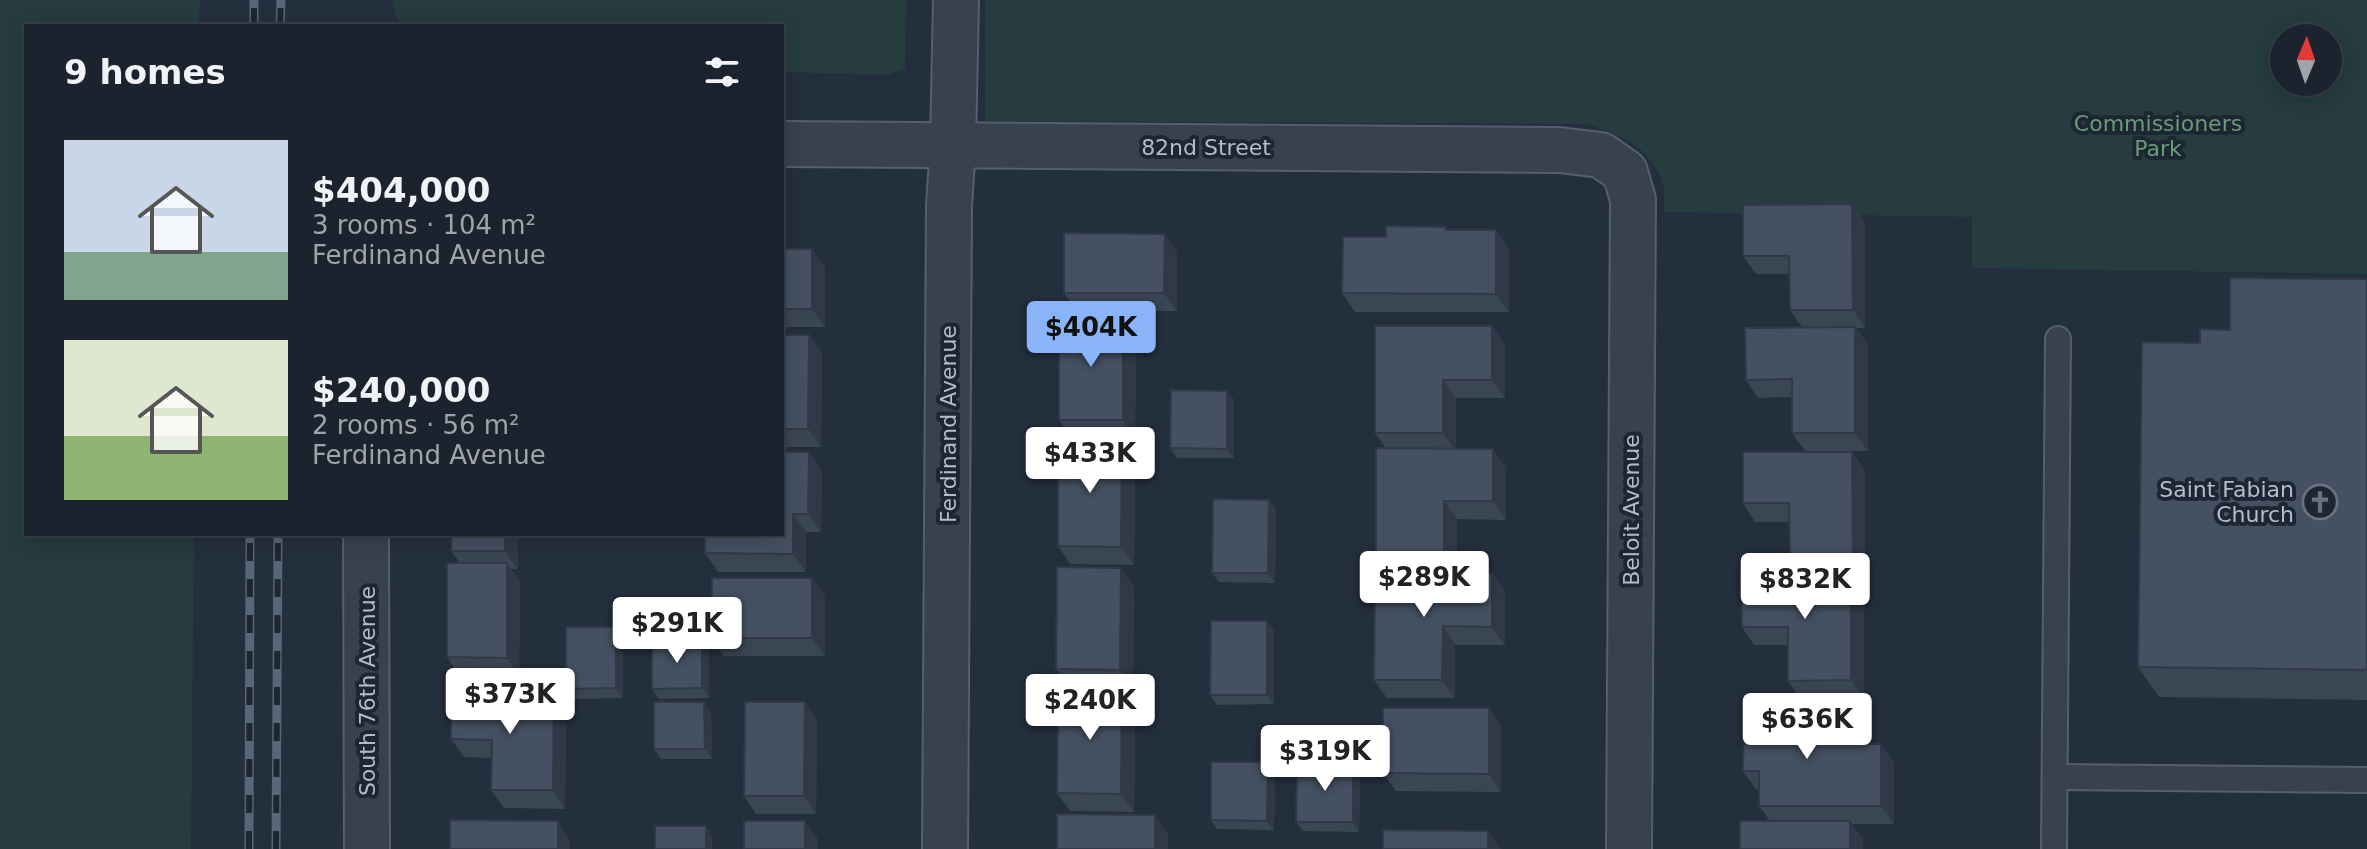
<!DOCTYPE html>
<meta charset="utf-8">
<style>
body{margin:0;font-family:"DejaVu Sans",sans-serif;background:#282f3a;color:#f1f3f6;height:100vh;display:flex;flex-direction:column;font-size:30px;white-space:nowrap}
*{box-sizing:border-box;margin:0}
p{font-size:26px;color:#a0a4aa}
.icon{flex:none;width:44px;height:44px;fill:none;stroke:currentColor;stroke-width:2;stroke-linecap:round;stroke-linejoin:round}
.map{position:relative;flex:1;overflow:hidden}
.panel{position:absolute;left:24px;top:24px;width:760px;height:512px;display:flex;flex-direction:column;background:#1b232e;border-radius:0px;box-shadow:0 4px 20px #0003,0 0 0 2px #39404a}
.panel>*{flex:none}
.needle{width:52px;rotate:2deg}
.tools{position:absolute;left:2270px;top:24px;display:grid;gap:16px}
.tools a{display:grid;place-items:center;width:72px;height:72px;border-radius:50%;background:#1b232e;box-shadow:0 4px 20px #0003,0 0 0 2px #39404a;font-size:40px}
.price{position:absolute;translate:-50% -68px;padding:0 18px;border-radius:8px;background:#fff;color:#222;font-size:26px;line-height:52px;filter:drop-shadow(0 2px 4px #0008)}
.price::after{content:'';position:absolute;left:50%;top:48px;width:24px;height:18px;margin-left:-12px;background:inherit;clip-path:polygon(0 0,100% 0,50% 100%)}
.price.on{background:#8ab4f8;color:#111}
ul{padding:0;list-style:none}
li{display:flex;align-items:center;gap:24px;height:200px;padding:0 40px}
li span{display:grid;place-items:center;flex:none;width:224px;height:160px;border-radius:0px;color:#555}
li>.icon{margin-inline-start:auto}
span .icon{width:96px;height:96px;fill:#fffc;stroke-width:1}
li b{font-size:34px}
h2{display:flex;justify-content:space-between;align-items:center;height:96px;padding:0 40px;font-size:34px}
.map>svg:first-child{display:block}
</style>
<div class="map">
<svg width="2367" height="849" viewBox="0 0 2367 849">
<rect width="100%" height="100%" fill="#242f3e"/>
<g fill="#263c3f" fill-rule="evenodd">
<path d="M 0,0 L 200,0 L 199,26 L 26,26 L 26,534 L 194,534 L 191,849 L 0,849 Z"/>
<path d="M 391,0 L 906,0 L 905,69 L 886,75 L 782,72 L 782,26 L 400,26 Z"/>
<path d="M 985,0 L 2367,0 L 2367,274 L 1972,268 L 1972,217 L 1664,212 C 1664,203 1665,190 1662,181 C 1650,146 1617,133 1585,124 L 985,121 ZM 2284,38 L 2328,38 L 2328,82 L 2284,82 Z"/>
</g>
<g fill="none" stroke-linecap="round" stroke-linejoin="round">
<g stroke="#565f6c" stroke-width="28">
<g id="lane">
<path d="M 2055,777 L 2367,780"/>
<path d="M 2054,849 L 2058,339"/>
</g>
</g>
<g stroke="#565f6c" stroke-width="48">
<g id="street">
<path d="M 782,144 L 1559,150 L 1601,155 L 1625,172 L 1633,200 L 1629,849"/>
<path d="M 366,534 L 367,849"/>
<path d="M 945,849 L 949,206 L 953,145 L 956,0"/>
</g>
</g>
<use href="#lane" stroke="#38414e" stroke-width="24"/>
<use href="#street" stroke="#38414e" stroke-width="44"/>
<g stroke="#5a6575" stroke-width="9">
<g id="rail">
<path d="M 254,26 L 254,0"/>
<path d="M 280,26 L 281,0"/>
<path d="M 249,849 L 250,534"/>
<path d="M 276,849 L 278,534"/>
</g>
</g>
<use href="#rail" stroke="#1d2633" stroke-width="6" stroke-dasharray="18" stroke-linecap="butt"/>
</g>
<g fill="#3b4654">
<path d="M 1852,204 L 1865,222 L 1865,328 L 1856,328 L 1868,345 L 1868,451 L 1805,451 L 1792,433 L 1792,397 L 1758,398 L 1746,380 L 1802,327 L 1790,310 L 1790,274 L 1756,274 L 1743,256 Z"/>
<path d="M 1449,230 L 1496,230 L 1509,248 L 1509,312 L 1355,312 L 1342,293 L 1386,237 Z"/>
<path d="M 782,249 L 812,249 L 825,267 L 825,327 L 782,327 Z"/>
<path d="M 1177,252 L 1177,311 L 1077,312 L 1064,293 Z"/>
<path d="M 2367,279 L 2367,700 L 2159,697 L 2138,667 L 2200,343 L 2230,330 Z"/>
<path d="M 1123,318 L 1136,336 L 1135,438 L 1071,438 L 1059,420 Z"/>
<path d="M 1492,326 L 1505,345 L 1505,398 L 1456,398 L 1456,448 L 1506,467 L 1506,520 L 1457,519 L 1457,573 L 1492,573 L 1505,592 L 1505,645 L 1455,645 L 1455,698 L 1387,698 L 1374,680 L 1389,573 L 1376,555 L 1386,448 L 1375,433 Z"/>
<path d="M 782,335 L 809,335 L 822,353 L 821,447 L 782,447 Z"/>
<path d="M 1227,391 L 1234,400 L 1234,458 L 1177,458 L 1170,448 Z"/>
<path d="M 1122,445 L 1135,463 L 1134,565 L 1070,564 L 1058,546 Z"/>
<path d="M 782,452 L 822,470 L 821,532 L 806,532 L 806,572 L 718,572 L 705,553 L 782,534 Z"/>
<path d="M 1852,452 L 1865,470 L 1865,575 L 1828,575 L 1864,594 L 1864,699 L 1801,699 L 1788,681 L 1788,645 L 1754,645 L 1742,627 L 1802,575 L 1790,557 L 1789,522 L 1755,522 L 1743,503 Z"/>
<path d="M 1269,500 L 1276,509 L 1275,583 L 1219,582 L 1212,573 Z"/>
<path d="M 518,534 L 518,569 L 511,569 L 520,581 L 519,676 L 459,675 L 447,657 L 460,563 L 451,551 Z"/>
<path d="M 812,578 L 825,596 L 825,656 L 724,656 L 711,638 Z"/>
<path d="M 1134,586 L 1133,688 L 1069,687 L 1056,669 Z"/>
<path d="M 1267,621 L 1274,631 L 1274,704 L 1217,705 L 1210,695 Z"/>
<path d="M 623,637 L 623,698 L 573,699 L 566,689 Z"/>
<path d="M 702,642 L 709,652 L 709,698 L 659,699 L 652,689 Z"/>
<path d="M 805,702 L 817,721 L 816,814 L 756,814 L 744,796 Z"/>
<path d="M 1489,708 L 1501,727 L 1501,792 L 1396,791 L 1383,773 Z"/>
<path d="M 1135,710 L 1134,812 L 1070,811 L 1057,793 Z"/>
<path d="M 711,712 L 712,759 L 661,759 L 654,749 Z"/>
<path d="M 566,713 L 565,809 L 504,808 L 491,790 L 492,758 L 464,757 L 451,739 Z"/>
<path d="M 1834,725 L 1834,743 L 1881,744 L 1894,762 L 1894,824 L 1852,824 L 1863,839 L 1770,821 L 1759,806 L 1759,789 L 1756,789 L 1743,771 Z"/>
<path d="M 1268,762 L 1275,772 L 1274,830 L 1217,829 L 1211,820 Z"/>
<path d="M 1360,774 L 1359,832 L 1303,831 L 1296,822 Z"/>
</g>
<g fill="#303945">
<path d="M 1852,204 L 1865,222 L 1865,328 L 1853,310 Z"/>
<path d="M 1496,230 L 1509,248 L 1509,312 L 1496,294 Z"/>
<path d="M 1165,234 L 1177,252 L 1177,311 L 1164,293 Z"/>
<path d="M 812,249 L 825,267 L 825,327 L 812,309 Z"/>
<path d="M 1123,318 L 1136,336 L 1135,438 L 1123,420 Z"/>
<path d="M 1492,326 L 1505,345 L 1505,398 L 1492,380 Z"/>
<path d="M 1855,327 L 1868,345 L 1868,451 L 1855,433 Z"/>
<path d="M 809,335 L 822,353 L 821,447 L 808,429 Z"/>
<path d="M 1443,380 L 1456,398 L 1456,451 L 1443,433 Z"/>
<path d="M 1227,391 L 1234,400 L 1234,458 L 1227,449 Z"/>
<path d="M 1122,445 L 1135,463 L 1134,565 L 1121,547 Z"/>
<path d="M 1493,449 L 1506,467 L 1506,520 L 1493,501 Z"/>
<path d="M 809,452 L 822,470 L 821,532 L 808,514 Z"/>
<path d="M 1852,452 L 1865,470 L 1865,575 L 1853,557 Z"/>
<path d="M 1269,500 L 1276,509 L 1275,583 L 1268,573 Z"/>
<path d="M 1444,501 L 1457,519 L 1457,573 L 1444,555 Z"/>
<path d="M 793,514 L 806,532 L 806,572 L 793,554 Z"/>
<path d="M 505,534 L 518,534 L 518,569 L 505,551 Z"/>
<path d="M 507,563 L 520,581 L 519,676 L 507,658 Z"/>
<path d="M 1121,568 L 1134,586 L 1133,688 L 1120,670 Z"/>
<path d="M 1492,573 L 1505,592 L 1505,645 L 1492,627 Z"/>
<path d="M 1851,575 L 1864,594 L 1864,699 L 1851,680 Z"/>
<path d="M 812,578 L 825,596 L 825,656 L 812,638 Z"/>
<path d="M 1267,621 L 1274,631 L 1274,704 L 1267,695 Z"/>
<path d="M 1443,626 L 1455,645 L 1455,698 L 1442,680 Z"/>
<path d="M 616,627 L 623,637 L 623,698 L 616,688 Z"/>
<path d="M 702,642 L 709,652 L 709,698 L 702,688 Z"/>
<path d="M 1122,692 L 1135,710 L 1134,812 L 1121,794 Z"/>
<path d="M 554,694 L 566,713 L 565,809 L 553,790 Z"/>
<path d="M 704,702 L 711,712 L 712,759 L 705,749 Z"/>
<path d="M 805,702 L 817,721 L 816,814 L 804,796 Z"/>
<path d="M 1821,707 L 1834,725 L 1834,761 L 1821,743 Z"/>
<path d="M 1489,708 L 1501,727 L 1501,792 L 1489,774 Z"/>
<path d="M 1881,744 L 1894,762 L 1894,824 L 1881,806 Z"/>
<path d="M 1268,762 L 1275,772 L 1274,830 L 1267,821 Z"/>
<path d="M 1353,764 L 1360,774 L 1359,832 L 1353,822 Z"/>
<path d="M 1155,815 L 1168,834 L 1168,849 L 1155,849 Z"/>
<path d="M 558,821 L 570,840 L 570,849 L 558,849 Z"/>
<path d="M 805,821 L 818,839 L 818,849 L 805,849 Z"/>
<path d="M 1850,821 L 1863,839 L 1863,849 L 1850,849 Z"/>
<path d="M 706,826 L 712,836 L 712,849 L 706,849 Z"/>
<path d="M 1488,831 L 1501,849 L 1488,849 Z"/>
</g>
<g fill="#455162" stroke="#303945" stroke-width="2">
<path d="M 1852,204 L 1853,310 L 1790,310 L 1789,256 L 1743,256 L 1743,205 Z"/>
<path d="M 1386,226 L 1446,227 L 1446,230 L 1496,230 L 1496,294 L 1342,293 L 1343,237 L 1386,237 Z"/>
<path d="M 1064,233 L 1165,234 L 1164,293 L 1064,293 Z"/>
<rect x="782" y="249" width="30" height="60"/>
<path d="M 2230,278 L 2367,279 L 2367,670 L 2138,667 L 2142,342 L 2200,343 L 2200,329 L 2230,330 Z"/>
<rect x="1059" y="318" width="64" height="102"/>
<path d="M 1375,326 L 1492,326 L 1492,380 L 1443,380 L 1443,433 L 1375,433 Z"/>
<path d="M 1855,327 L 1855,433 L 1792,433 L 1792,379 L 1746,380 L 1745,328 Z"/>
<path d="M 782,335 L 809,335 L 808,429 L 782,429 Z"/>
<path d="M 1171,390 L 1227,391 L 1227,449 L 1170,448 Z"/>
<path d="M 1058,444 L 1122,445 L 1121,547 L 1058,546 Z"/>
<path d="M 1376,448 L 1493,449 L 1493,501 L 1444,501 L 1444,555 L 1376,555 Z"/>
<path d="M 782,452 L 809,452 L 808,514 L 793,514 L 793,554 L 705,553 L 705,534 L 782,534 Z"/>
<path d="M 1743,452 L 1852,452 L 1853,557 L 1790,557 L 1789,503 L 1743,503 Z"/>
<path d="M 1213,499 L 1269,500 L 1268,573 L 1212,573 Z"/>
<path d="M 452,534 L 505,534 L 505,551 L 451,551 Z"/>
<path d="M 447,563 L 507,563 L 507,658 L 447,657 Z"/>
<path d="M 1057,567 L 1121,568 L 1120,670 L 1056,669 Z"/>
<path d="M 1375,573 L 1492,573 L 1492,627 L 1443,626 L 1442,680 L 1374,680 Z"/>
<path d="M 1741,575 L 1851,575 L 1851,680 L 1788,681 L 1788,627 L 1742,627 Z"/>
<path d="M 712,578 L 812,578 L 812,638 L 711,638 Z"/>
<path d="M 1211,621 L 1267,621 L 1267,695 L 1210,695 Z"/>
<path d="M 566,627 L 616,627 L 616,688 L 566,689 Z"/>
<path d="M 652,642 L 702,642 L 702,688 L 652,689 Z"/>
<path d="M 1058,691 L 1122,692 L 1121,794 L 1057,793 Z"/>
<path d="M 451,694 L 554,694 L 553,790 L 491,790 L 492,740 L 451,739 Z"/>
<path d="M 654,702 L 704,702 L 705,749 L 654,749 Z"/>
<path d="M 745,702 L 805,702 L 804,796 L 744,796 Z"/>
<path d="M 1744,707 L 1821,707 L 1821,743 L 1881,744 L 1881,806 L 1759,806 L 1759,771 L 1743,771 Z"/>
<path d="M 1383,708 L 1489,708 L 1489,774 L 1383,773 Z"/>
<path d="M 1211,762 L 1268,762 L 1267,821 L 1211,820 Z"/>
<path d="M 1297,764 L 1353,764 L 1353,822 L 1296,822 Z"/>
<path d="M 1057,814 L 1155,815 L 1155,849 L 1057,849 Z"/>
<path d="M 450,820 L 558,821 L 558,849 L 450,849 Z"/>
<rect x="744" y="821" width="61" height="28"/>
<rect x="1740" y="821" width="110" height="28"/>
<rect x="655" y="826" width="51" height="23"/>
<path d="M 1383,830 L 1488,831 L 1488,849 L 1383,849 Z"/>
</g>
<defs>
<g id="church-ring" transform="scale(1.8)"><circle r="9.5" fill="#1d2633" stroke="#6b7280" stroke-width="1.5"/><path d="M-1.2-6h2.4v3.5h3.3v2.4h-3.3V6h-2.4V-.1h-3.3v-2.4h3.3Z" fill="#6b7280"/></g>
</defs>
<g fill-rule="evenodd">
<use href="#church-ring" x="2320" y="502"/>
</g>
<g text-anchor="middle" dominant-baseline="central" stroke-width="8" stroke-linejoin="round" paint-order="stroke">
<g font-size="22" fill="#6b9a76" stroke="#1d2633">
<text x="2158" y="123">Commissioners<tspan x="2158" dy="25">Park</tspan></text>
</g>
<g font-size="22" fill="#b4bcc9" stroke="#1d2633">
<text x="1206" y="147">82nd Street</text>
<text transform="translate(948 424) rotate(-90)">Ferdinand Avenue</text>
<text transform="translate(1631 510) rotate(-90)">Beloit Avenue</text>
<text transform="translate(367 691) rotate(-90)">South 76th Avenue</text>
</g>
<g font-size="22" fill="#b4bcc9" stroke="#1d2633" text-anchor="end">
<text x="2294" y="489">Saint Fabian<tspan x="2294" dy="25">Church</tspan></text>
</g>
</g>
</svg>
<div class="tools">
<a><svg class="needle" viewBox="-14 -14 28 28"><path d="M0-13l5 13h-10z" fill="#e53935"/><path d="M0 13l5-13h-10z" fill="#a0a4aa"/></svg></a>
</div>
<b class="price on" style="left:1091px;top:369px">$404K</b>
<b class="price" style="left:1090px;top:495px">$433K</b>
<b class="price" style="left:1424px;top:619px">$289K</b>
<b class="price" style="left:1805px;top:621px">$832K</b>
<b class="price" style="left:677px;top:665px">$291K</b>
<b class="price" style="left:510px;top:736px">$373K</b>
<b class="price" style="left:1090px;top:742px">$240K</b>
<b class="price" style="left:1807px;top:761px">$636K</b>
<b class="price" style="left:1325px;top:793px">$319K</b>
<section class="panel">
<h2>9 homes<svg class="icon" aria-label="filters" viewBox="0 0 24 24"><path d="M4 7h16M4 17h16"/><circle cx="9" cy="7" r="2"/><circle cx="15" cy="17" r="2"/></svg></h2>
<ul>
<li><span style="background:linear-gradient(#c9d6e8 70%,#7fa58c 0)"><svg class="icon" aria-label="home" viewBox="0 0 24 24"><path d="M3 11l9-7 9 7M6 9v11h12V9"/></svg></span><div><b>$404,000</b><p>3 rooms · 104 m²</p><p>Ferdinand Avenue</p></div></li>
<li><span style="background:linear-gradient(#dfe7d0 60%,#8fb573 0)"><svg class="icon" aria-label="home" viewBox="0 0 24 24"><path d="M3 11l9-7 9 7M6 9v11h12V9"/></svg></span><div><b>$240,000</b><p>2 rooms · 56 m²</p><p>Ferdinand Avenue</p></div></li>
</ul>
</section>
</div>
